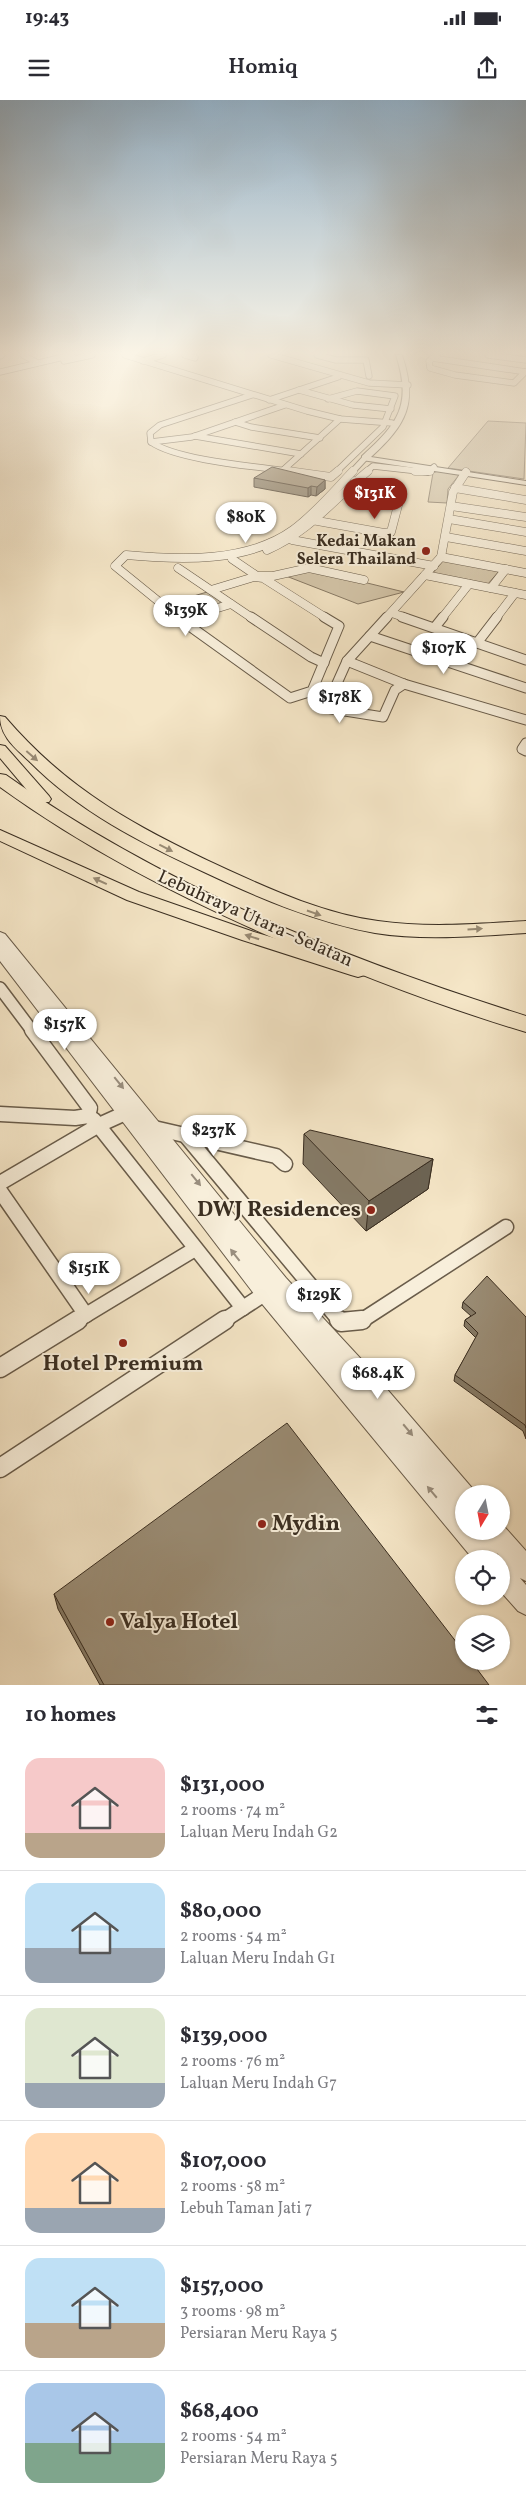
<!DOCTYPE html>
<meta charset="utf-8">
<style>
body{margin:0;font-family:Vollkorn,serif;background:#f7f7f7;color:#2b2b33;height:100vh;display:flex;flex-direction:column;font-size:19px;white-space:nowrap}
*{box-sizing:border-box;margin:0}
p{font-size:16px;color:#7c7c81}
.icon{flex:none;width:28px;height:28px;fill:none;stroke:currentColor;stroke-width:2;stroke-linecap:round;stroke-linejoin:round}
.map{position:relative;height:1585px;overflow:hidden}
.drawer{display:flex;flex-direction:column;background:#fff;flex:1}
.drawer>*{flex:none}
.needle{width:32px;rotate:190deg}
.buttons{position:absolute;left:455px;top:1385px;display:grid;gap:10px}
.buttons a{display:grid;place-items:center;width:55px;height:55px;border-radius:50%;background:#fff;box-shadow:0 1px 4px #0004;font-size:25px}
.price{position:absolute;translate:-50% -42px;padding:0 11px;border-radius:18px;background:#fff;color:#222;font-size:16px;line-height:32px;filter:drop-shadow(0 1px 2px #0008)}
.price::after{content:'';position:absolute;left:50%;top:30px;width:15px;height:11px;margin-left:-8px;background:inherit;clip-path:polygon(0 0,100% 0,50% 100%)}
.price.active{background:#8f2418;color:#fff}
ul{padding:0;list-style:none}
li{display:flex;align-items:center;gap:15px;height:125px;padding:0 25px}
li+li{border-top:1px solid #e1e1e2}
li span{display:grid;place-items:center;flex:none;width:140px;height:100px;border-radius:15px;color:#555}
li>.icon{margin-inline-start:auto}
span .icon{width:60px;height:60px;fill:#fffc;stroke-width:1}
li b{font-size:21px}
h2{display:flex;justify-content:space-between;align-items:center;height:60px;padding:0 25px;font-size:21px}
.status{display:flex;justify-content:space-between;align-items:center;height:35px;padding:0 25px;background:#fff;direction:ltr}
.status svg{height:14px;fill:currentColor}
header{display:flex;justify-content:space-between;align-items:center;height:65px;padding:0 25px;background:#fff;font-size:22px;font-weight:600}
.map>svg:first-child{display:block}
</style>
<div class="status"><b>19:43</b><svg viewBox="0 0 49 12"><path d="M0 12V9h3v3zM5 12V6h3v6zM10 12V3h3v9zM15 12V0h3v12zM26 1h20v11H26zM47 4h2v5h-2z"/></svg></div>
<header><svg class="icon" aria-label="menu" viewBox="0 0 24 24"><path d="M4 6h16M4 12h16M4 18h16"/></svg>Homiq<svg class="icon" aria-label="share" viewBox="0 0 24 24"><path d="M12 15V3M7 8l5-5 5 5M5 13v7h14v-7"/></svg></header>
<div class="map">
<svg width="526" height="1585" viewBox="0 0 526 1585">
<rect width="100%" height="100%" fill="#f5e6c7"/>
<filter id="stains"><feTurbulence type="fractalNoise" baseFrequency=".004" numOctaves="4"/><feColorMatrix values="0 0 0 0 .2 0 0 0 0 .09 0 0 0 0 .02 0 0 0 .5 -.17"/></filter>
<radialGradient id="worn" r=".72"><stop offset=".6" stop-color="#630" stop-opacity="0"/><stop offset="1" stop-color="#630" stop-opacity=".3"/></radialGradient>
<g fill="#d5c7ab" stroke="#887a66">
<path d="M 488,321 L 526,323 L 524,379 L 448,368 Z"/>
<path d="M 438,371 L 459,375 L 448,389 L 447,403 L 428,402 L 433,373 Z"/>
<path d="M 443,461 L 500,470 L 487,485 L 432,474 Z"/>
<path d="M 310,469 L 404,492 L 358,504 L 286,476 Z"/>
<path d="M 207,492 L 221,501 L 219,504 C 196,511 189,520 167,504 Z"/>
</g>
<g fill="none" stroke-linecap="round" stroke-linejoin="round">
<g stroke="#695c4a" stroke-width="7">
<g id="minor-far5">
<path d="M 23,255 L 36,262"/>
<path d="M 125,255 L 307,311 L 340,319 L 392,323"/>
<path d="M 185,255 L 195,258"/>
<path d="M 271,255 L 369,283 L 408,285"/>
<path d="M 317,255 L 336,260 L 366,260 L 369,276"/>
<path d="M 437,255 L 429,261 L 430,268 L 455,275 L 514,283 L 525,272"/>
<path d="M 488,255 L 526,260"/>
<path d="M 0,256 L 2,255"/>
<path d="M 432,258 L 526,272"/>
<path d="M 64,261 L 92,255"/>
<path d="M 143,261 L 163,255"/>
<path d="M 0,272 L 72,255"/>
<path d="M 299,290 L 353,305 L 391,309"/>
<path d="M 252,295 L 160,325 L 150,333 L 151,342 C 178,361 261,367 296,372"/>
<path d="M 328,299 L 357,291 L 395,296 L 383,327 L 336,372"/>
<path d="M 269,300 L 338,277"/>
<path d="M 235,322 L 251,327 L 320,338"/>
<path d="M 195,336 L 301,354"/>
<path d="M 151,342 L 192,337 L 285,305"/>
<path d="M 282,371 L 340,319"/>
<path d="M 352,372 L 365,358"/>
<path d="M 366,372 L 373,366 L 427,372"/>
<path d="M 428,372 L 434,367"/>
</g>
</g>
<g stroke="#695c4a" stroke-width="9">
<g id="minor-far4">
<path d="M 288,371 L 331,377 L 338,371"/>
<path d="M 415,371 L 430,371"/>
<path d="M 455,388 L 526,400"/>
<path d="M 451,406 L 526,417"/>
<path d="M 449,419 L 526,432"/>
<path d="M 312,420 L 384,433 L 391,432 L 402,390 L 355,381"/>
<path d="M 446,437 L 526,451"/>
<path d="M 292,440 L 434,466"/>
<path d="M 267,450 C 309,432 334,399 368,371"/>
<path d="M 441,457 L 526,473"/>
<path d="M 232,459 L 257,476 L 273,476 L 309,468 L 364,480"/>
<path d="M 178,468 L 252,518"/>
<path d="M 425,475 L 526,495"/>
<path d="M 491,488 L 506,469"/>
<path d="M 211,490 L 254,477 L 263,478 L 326,518"/>
<path d="M 392,513 L 406,518"/>
<path d="M 179,518 L 115,466 L 126,455 C 180,460 247,463 293,430 C 316,413 334,391 353,371"/>
<path d="M 185,518 L 231,504"/>
<path d="M 386,518 L 441,457 L 453,392 L 466,372"/>
<path d="M 442,518 L 469,484"/>
<path d="M 496,518 L 515,493"/>
</g>
</g>
<g stroke="#695c4a" stroke-width="11">
<g id="minor-far3">
<path d="M 177,517 L 290,598 L 312,591 L 339,526 L 324,517"/>
<path d="M 251,517 L 311,557 L 324,563"/>
<path d="M 387,517 L 347,561 L 326,608 L 383,617 L 395,590 L 404,584"/>
<path d="M 402,517 L 526,560"/>
<path d="M 181,519 L 189,517"/>
<path d="M 435,527 L 443,517"/>
<path d="M 370,536 L 526,588"/>
<path d="M 477,543 L 497,517"/>
<path d="M 347,561 L 404,584 L 526,620"/>
<path d="M 526,643 L 522,649 L 526,651"/>
</g>
</g>
<g stroke="#695c4a" stroke-width="14">
<path id="minor-far2" d="M 0,888 L 33,932"/>
</g>
<g stroke="#695c4a" stroke-width="17">
<g id="minor-far1">
<path d="M 32,930 L 90,1008 L 88,1016"/>
<path d="M 0,1014 L 75,1018 L 88,1016 L 94,1020 L 243,1208"/>
<path d="M 154,1028 L 276,1056 L 285,1064"/>
<path d="M 186,1036 L 340,1221"/>
<path d="M 0,1083 L 99,1025 L 132,1010"/>
<path d="M 0,1091 L 86,1215"/>
<path d="M 76,1221 L 195,1149"/>
<path d="M 223,1221 L 269,1191"/>
<path d="M 352,1221 L 361,1221 L 506,1127"/>
</g>
</g>
<g stroke="#695c4a" stroke-width="21">
<g id="minor">
<path d="M 339,1220 L 341,1222 L 362,1220"/>
<path d="M 0,1268 L 78,1220"/>
<path d="M 0,1368 L 225,1220"/>
</g>
</g>
<g stroke="#695c4a" stroke-width="2">
<g id="tertiary">
<path d="M 396,255 L 402,255 C 418,303 407,324 371,357 L 526,381 L 526,385 L 362,360 L 362,356 C 399,323 412,304 396,255 Z"/>
<path d="M 0,832 L 5,834 L 286,1178 L 361,1259 L 472,1388 L 474,1394 L 464,1394 L 464,1407 L 457,1404 L 464,1412 L 464,1431 L 480,1431 L 484,1436 L 482,1431 L 501,1431 L 501,1423 L 526,1451 L 526,1481 L 520,1478 L 526,1485 L 526,1515 L 518,1511 L 501,1492 L 501,1462 L 507,1465 L 497,1453 L 499,1459 L 473,1459 L 258,1199 L 0,861 Z"/>
</g>
</g>
<g stroke="#3a2e21" stroke-width="2">
<g id="primary">
<path d="M 0,616 L 5,617 C 69,692 140,729 228,770 C 276,792 326,814 378,821 C 428,828 477,824 526,821 L 526,833 C 476,836 425,841 375,833 C 315,822 259,798 204,772 C 141,743 78,711 29,661 C 14,647 0,636 0,616 Z"/>
<path d="M 0,645 L 5,646 L 49,696 L 51,699 L 49,702 L 37,702 L 0,658 Z"/>
<path d="M 0,730 L 139,792 L 254,832 L 365,865 L 367,870 L 365,875 L 358,877 L 351,875 L 242,840 L 127,800 L 0,741 Z"/>
</g>
</g>
<g stroke="#3a2e21" stroke-width="2">
<path id="motorway" d="M 0,674 L 6,675 C 162,786 345,859 526,916 L 526,932 C 439,906 354,873 271,837 C 176,795 84,748 0,687 Z"/>
</g>
<use href="#minor-far5" stroke="#f8efdb" stroke-width="5.5"/>
<use href="#minor-far4" stroke="#f8efdb" stroke-width="8"/>
<use href="#minor-far3" stroke="#f8efdb" stroke-width="9"/>
<use href="#minor-far2" stroke="#f8efdb" stroke-width="11"/>
<use href="#minor-far1" stroke="#f8efdb" stroke-width="14"/>
<use href="#minor" stroke="#f8efdb" stroke-width="18"/>
<use href="#tertiary" fill="#f8efdb" fill-rule="evenodd"/>
<use href="#primary" fill="#f5e6c7" fill-rule="evenodd"/>
<use href="#motorway" fill="#f5e6c7" fill-rule="evenodd"/>
</g>
<g fill="#857a66" stroke="#3a2e21">
<path d="M 254,378 L 325,380 L 325,389 L 316,396 L 311,395 L 308,397 L 254,387 Z"/>
<path d="M 304,1034 L 433,1059 L 428,1089 L 366,1131 L 303,1064 Z"/>
<path d="M 463,1202 L 526,1217 L 526,1339 L 523,1331 L 454,1281 L 455,1275 L 476,1238 L 464,1226 L 465,1220 L 471,1216 L 462,1208 Z"/>
<path d="M 54,1494 L 489,1585 L 100,1585 L 58,1509 Z"/>
</g>
<g fill="#6c6353" stroke="#3a2e21">
<path d="M 325,380 L 325,389 L 316,396 L 317,387 Z"/>
<path d="M 311,386 L 311,395 L 308,397 L 308,388 Z"/>
<path d="M 433,1059 L 428,1089 L 366,1131 L 369,1101 Z"/>
</g>
<g fill="#9b8e77" stroke="#3a2e21">
<path d="M 272,367 L 325,380 L 317,387 L 311,386 L 308,388 L 254,378 Z"/>
<path d="M 310,1030 L 433,1059 L 369,1101 L 304,1034 Z"/>
<path d="M 487,1176 L 526,1217 L 526,1328 L 525,1325 L 455,1275 L 478,1233 L 465,1220 L 476,1213 L 463,1202 Z"/>
<path d="M 287,1323 L 464,1552 L 464,1561 L 471,1561 L 489,1585 L 104,1585 L 54,1494 Z"/>
</g>
<defs><path id="oneway-solid" d="M-6-.8H1V-3.2L6.5 0L1 3.2V.8H-6Z" transform="scale(1.25)"/></defs>
<g fill="#988a74">
<use href="#oneway-solid" transform="translate(32 656) rotate(41)"/>
<use href="#oneway-solid" transform="translate(166 748) rotate(27)"/>
<use href="#oneway-solid" transform="translate(100 781) rotate(-155)"/>
<use href="#oneway-solid" transform="translate(314 813) rotate(19)"/>
<use href="#oneway-solid" transform="translate(475 829) rotate(-3)"/>
<use href="#oneway-solid" transform="translate(252 837) rotate(-162)"/>
</g>
<g fill="#998e7e">
<use href="#oneway-solid" transform="translate(119 983) rotate(51)"/>
<use href="#oneway-solid" transform="translate(196 1080) rotate(51)"/>
<use href="#oneway-solid" transform="translate(235 1155) rotate(-128)"/>
<use href="#oneway-solid" transform="translate(408 1330) rotate(50)"/>
<use href="#oneway-solid" transform="translate(432 1392) rotate(-130)"/>
</g>
<linearGradient id="sky" x2="0" y2="1"><stop stop-color="#93afc4"/><stop offset="0.53" stop-color="#faf4e6"/><stop offset="1" stop-color="#faf4e6" stop-opacity="0"/></linearGradient>
<rect width="526" height="477" fill="url(#sky)"/>
<g fill="#8f2418" stroke="#f8efdb" stroke-width="2">
<circle cx="426" cy="451" r="5"/>
<circle cx="371" cy="1110" r="5"/>
<circle cx="123" cy="1243" r="5"/>
<circle cx="262" cy="1424" r="5"/>
<circle cx="110" cy="1522" r="5"/>
</g>
<g text-anchor="middle" dominant-baseline="central" stroke-width="4" stroke-linejoin="round" paint-order="stroke">
<g font-size="16" font-weight="bold" fill="#3a2e21" stroke="#f8efdb" text-anchor="end">
<text x="416" y="442">Kedai Makan<tspan x="416" dy="18">Selera Thailand</tspan></text>
</g>
<g font-size="19" fill="#3a2e21" stroke="#f8efdb">
<text transform="translate(255 819) rotate(24)">Lebuhraya Utara–Selatan</text>
</g>
<g font-size="22" font-weight="bold" fill="#3a2e21" stroke="#f8efdb" text-anchor="start">
<text x="361" y="1110" text-anchor="end">DWJ Residences</text>
<text x="123" y="1264" text-anchor="middle">Hotel Premium</text>
<text x="272" y="1424">Mydin</text>
<text x="120" y="1522">Valya Hotel</text>
</g>
</g>
<rect width="100%" height="100%" filter="url(#stains)"/>
<rect width="100%" height="100%" fill="url(#worn)"/>
</svg>
<div class="buttons">
<a><svg class="needle" viewBox="-14 -14 28 28"><path d="M0-13l5 13h-10z" fill="#e53935"/><path d="M0 13l5-13h-10z" fill="#7c7c81"/></svg></a>
<a><svg class="icon" aria-label="locate" viewBox="0 0 24 24"><circle cx="12" cy="12" r="6"/><path d="M12 2v4M12 18v4M2 12h4M18 12h4"/></svg></a>
<a><svg class="icon" aria-label="layers" viewBox="0 0 24 24"><path d="M12 4l9 5-9 5-9-5zM3 14l9 5 9-5"/></svg></a>
</div>
<b class="price active" style="left:375px;top:420px">$131K</b>
<b class="price" style="left:246px;top:444px">$80K</b>
<b class="price" style="left:186px;top:537px">$139K</b>
<b class="price" style="left:444px;top:575px">$107K</b>
<b class="price" style="left:340px;top:624px">$178K</b>
<b class="price" style="left:65px;top:951px">$157K</b>
<b class="price" style="left:214px;top:1057px">$237K</b>
<b class="price" style="left:89px;top:1195px">$151K</b>
<b class="price" style="left:319px;top:1222px">$129K</b>
<b class="price" style="left:378px;top:1300px">$68.4K</b>
</div>
<section class="drawer">
<h2>10 homes<svg class="icon" aria-label="filters" viewBox="0 0 24 24"><path d="M4 7h16M4 17h16"/><circle cx="9" cy="7" r="2"/><circle cx="15" cy="17" r="2"/></svg></h2>
<ul>
<li><span style="background:linear-gradient(#f6c9c9 75%,#b9a48a 0)"><svg class="icon" aria-label="home" viewBox="0 0 24 24"><path d="M3 11l9-7 9 7M6 9v11h12V9"/></svg></span><div><b>$131,000</b><p>2 rooms · 74 m²</p><p>Laluan Meru Indah G2</p></div></li>
<li><span style="background:linear-gradient(#bfe0f5 65%,#9aa5b1 0)"><svg class="icon" aria-label="home" viewBox="0 0 24 24"><path d="M3 11l9-7 9 7M6 9v11h12V9"/></svg></span><div><b>$80,000</b><p>2 rooms · 54 m²</p><p>Laluan Meru Indah G1</p></div></li>
<li><span style="background:linear-gradient(#dfe7d0 75%,#9aa5b1 0)"><svg class="icon" aria-label="home" viewBox="0 0 24 24"><path d="M3 11l9-7 9 7M6 9v11h12V9"/></svg></span><div><b>$139,000</b><p>2 rooms · 76 m²</p><p>Laluan Meru Indah G7</p></div></li>
<li><span style="background:linear-gradient(#ffd9b3 75%,#9aa5b1 0)"><svg class="icon" aria-label="home" viewBox="0 0 24 24"><path d="M3 11l9-7 9 7M6 9v11h12V9"/></svg></span><div><b>$107,000</b><p>2 rooms · 58 m²</p><p>Lebuh Taman Jati 7</p></div></li>
<li><span style="background:linear-gradient(#bfe0f5 65%,#b9a48a 0)"><svg class="icon" aria-label="home" viewBox="0 0 24 24"><path d="M3 11l9-7 9 7M6 9v11h12V9"/></svg></span><div><b>$157,000</b><p>3 rooms · 98 m²</p><p>Persiaran Meru Raya 5</p></div></li>
<li><span style="background:linear-gradient(#a9c7e8 60%,#7fa58c 0)"><svg class="icon" aria-label="home" viewBox="0 0 24 24"><path d="M3 11l9-7 9 7M6 9v11h12V9"/></svg></span><div><b>$68,400</b><p>2 rooms · 54 m²</p><p>Persiaran Meru Raya 5</p></div></li>
</ul>
</section>
